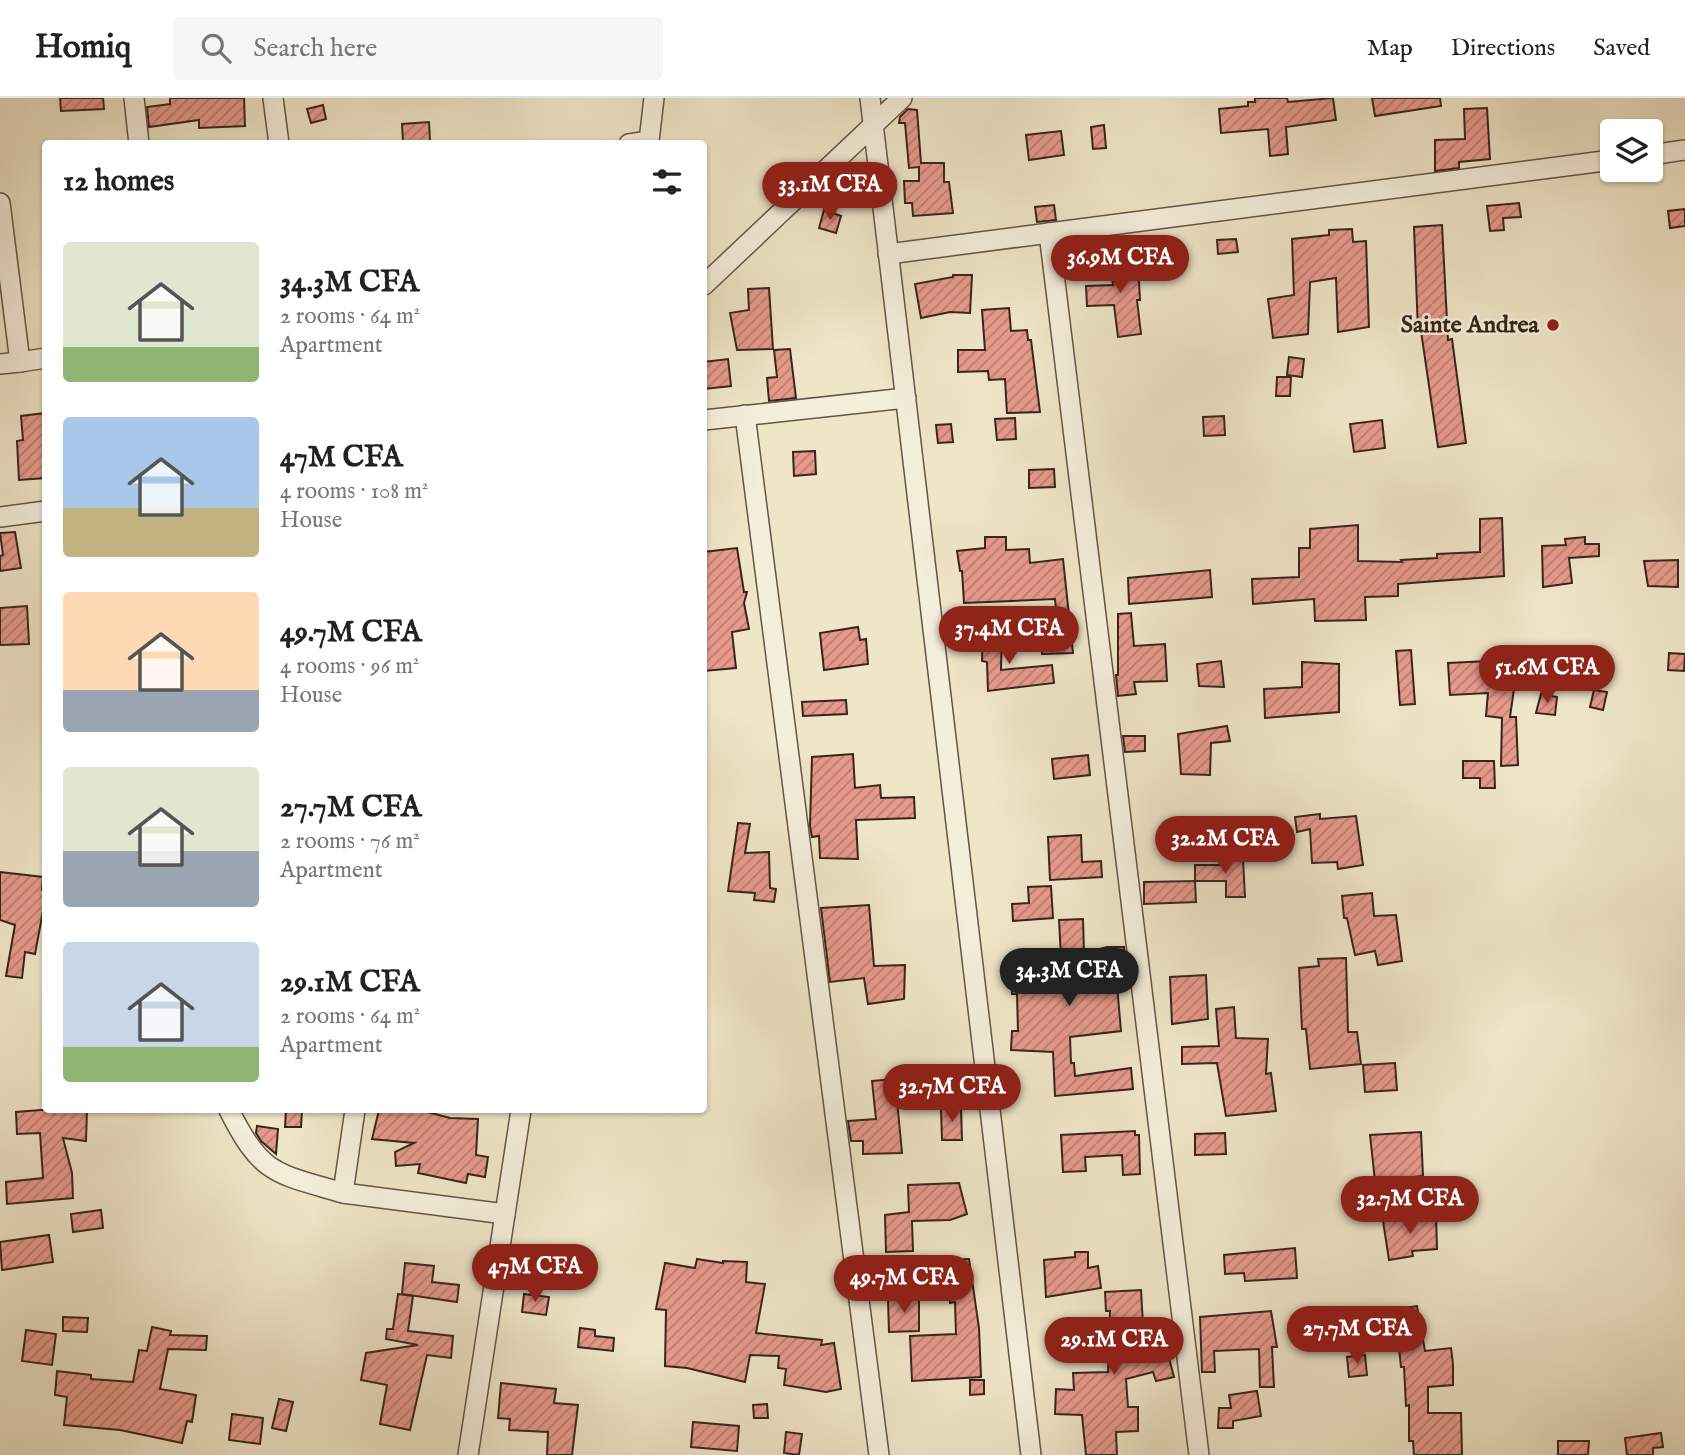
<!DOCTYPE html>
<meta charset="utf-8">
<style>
body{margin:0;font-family:"IM FELL English",serif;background:#f6f6f6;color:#222;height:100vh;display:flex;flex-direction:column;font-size:26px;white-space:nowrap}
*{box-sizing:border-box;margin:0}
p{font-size:23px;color:#767676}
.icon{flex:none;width:38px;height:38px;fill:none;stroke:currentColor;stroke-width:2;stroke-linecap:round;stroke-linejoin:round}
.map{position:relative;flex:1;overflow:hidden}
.side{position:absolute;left:42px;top:42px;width:665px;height:973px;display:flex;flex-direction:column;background:#fff;border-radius:7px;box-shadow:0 2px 5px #0004}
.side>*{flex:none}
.buttons{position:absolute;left:1600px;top:21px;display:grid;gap:14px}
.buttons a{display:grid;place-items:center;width:63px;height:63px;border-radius:7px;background:#fff;box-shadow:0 2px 5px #0004;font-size:35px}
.price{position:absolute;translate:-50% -60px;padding:0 16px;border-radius:24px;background:#8f2418;color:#fff;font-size:23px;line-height:46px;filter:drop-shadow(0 2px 4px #0008)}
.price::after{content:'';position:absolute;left:50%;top:42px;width:21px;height:16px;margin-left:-10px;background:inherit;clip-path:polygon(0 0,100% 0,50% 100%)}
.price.selected{background:#222;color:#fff}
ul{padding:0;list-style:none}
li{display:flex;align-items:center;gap:21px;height:175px;padding:0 21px}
li span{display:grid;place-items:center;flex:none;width:196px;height:140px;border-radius:7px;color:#555}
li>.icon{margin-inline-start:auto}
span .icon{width:84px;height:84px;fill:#fffc;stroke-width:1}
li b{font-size:30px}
h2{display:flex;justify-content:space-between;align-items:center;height:84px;padding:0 21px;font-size:30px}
header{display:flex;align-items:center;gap:42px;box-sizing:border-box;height:98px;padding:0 35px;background:#fff;border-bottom:2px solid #e0e0e0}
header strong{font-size:33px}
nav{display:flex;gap:38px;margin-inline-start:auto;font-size:24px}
.search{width:490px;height:63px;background:#f6f6f6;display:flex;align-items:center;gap:18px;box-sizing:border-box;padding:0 24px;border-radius:7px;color:#767676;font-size:26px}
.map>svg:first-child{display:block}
</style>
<header>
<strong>Homiq</strong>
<div class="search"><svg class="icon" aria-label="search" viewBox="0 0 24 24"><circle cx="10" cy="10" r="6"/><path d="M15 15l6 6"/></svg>Search here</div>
<nav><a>Map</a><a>Directions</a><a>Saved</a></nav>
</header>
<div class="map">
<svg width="1685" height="1357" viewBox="0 0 1685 1357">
<defs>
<pattern id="building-hatch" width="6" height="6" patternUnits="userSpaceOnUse" patternTransform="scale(1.75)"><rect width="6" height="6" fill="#e79a8c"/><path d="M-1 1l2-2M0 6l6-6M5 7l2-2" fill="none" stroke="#bc7d72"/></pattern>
</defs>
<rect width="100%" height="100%" fill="#efe5c7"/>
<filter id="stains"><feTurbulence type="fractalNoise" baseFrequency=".00286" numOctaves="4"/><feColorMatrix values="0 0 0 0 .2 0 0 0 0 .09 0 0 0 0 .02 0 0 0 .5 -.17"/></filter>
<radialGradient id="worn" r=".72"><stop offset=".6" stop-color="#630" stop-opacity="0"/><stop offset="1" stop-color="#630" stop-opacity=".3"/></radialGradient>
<g fill="url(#building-hatch)" stroke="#372519" stroke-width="2">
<path d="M 60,0 L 103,0 L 104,11 L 61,13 Z"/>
<path d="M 170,0 L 244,0 L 245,28 L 199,30 L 199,22 L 149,29 L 147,9 L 170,6 Z"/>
<path d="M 1255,0 L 1287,0 L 1288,4 L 1333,0 L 1336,22 L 1286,29 L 1288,56 L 1270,58 L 1268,31 L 1221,35 L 1219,11 L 1248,8 L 1248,4 L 1255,4 Z"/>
<path d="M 1372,0 L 1440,0 L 1441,8 L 1375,18 Z"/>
<path d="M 323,7 L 326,21 L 311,25 L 307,11 Z"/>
<path d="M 1487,10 L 1490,61 L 1459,64 L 1459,70 L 1435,73 L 1435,42 L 1465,41 L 1464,11 Z"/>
<path d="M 908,11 L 917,12 L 921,65 L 944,65 L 944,84 L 949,84 L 953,115 L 913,118 L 912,105 L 905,105 L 904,83 L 919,83 L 919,69 L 909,70 L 905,25 L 899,25 L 900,19 Z"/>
<path d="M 429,24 L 430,43 L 403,44 L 402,26 Z"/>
<path d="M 1104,27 L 1106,50 L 1093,51 L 1091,29 Z"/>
<path d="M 1061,33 L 1064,57 L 1029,62 L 1026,37 Z"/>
<path d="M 1519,105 L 1521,119 L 1503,120 L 1504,132 L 1490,133 L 1487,108 Z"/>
<path d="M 1054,107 L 1056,122 L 1037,124 L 1035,109 Z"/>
<path d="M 1685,111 L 1685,128 L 1670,130 L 1668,113 Z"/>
<path d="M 824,112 L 841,118 L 836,135 L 819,130 Z"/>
<path d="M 1442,127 L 1448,242 L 1452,241 L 1466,345 L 1438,349 L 1421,233 L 1418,234 L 1414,129 Z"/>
<path d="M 1352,131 L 1353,144 L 1366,143 L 1369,229 L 1338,234 L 1336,180 L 1310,184 L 1308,236 L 1273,240 L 1268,201 L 1294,197 L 1292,141 L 1329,137 L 1329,132 Z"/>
<path d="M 1236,141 L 1238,154 L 1218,156 L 1217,142 Z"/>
<path d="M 1124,154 L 1125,164 L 1138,164 L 1140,202 L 1137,202 L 1141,236 L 1118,239 L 1114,207 L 1087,208 L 1086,188 L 1113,187 L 1109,156 Z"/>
<path d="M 953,177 L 972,177 L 970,215 L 950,214 L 921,220 L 915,186 L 953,179 Z"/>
<path d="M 769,190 L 773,251 L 737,252 L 730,215 L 749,212 L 748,191 Z"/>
<path d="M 1009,210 L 1011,233 L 1027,232 L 1028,242 L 1031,242 L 1040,314 L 1007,315 L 1005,281 L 989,282 L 988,273 L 958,274 L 958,252 L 985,252 L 982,212 Z"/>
<path d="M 790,251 L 796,300 L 769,303 L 767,280 L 777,279 L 774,252 Z"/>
<path d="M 1289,259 L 1304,261 L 1302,279 L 1287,277 Z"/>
<path d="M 728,261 L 731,288 L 704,291 L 704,264 Z"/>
<path d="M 1277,279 L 1291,279 L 1290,298 L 1276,298 Z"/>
<path d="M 46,315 L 46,380 L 19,382 L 17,343 L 23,342 L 21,318 Z"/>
<path d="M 1224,318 L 1225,337 L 1204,338 L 1203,319 Z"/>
<path d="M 1015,320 L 1016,341 L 997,342 L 995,321 Z"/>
<path d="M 1382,322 L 1385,350 L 1354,354 L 1350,326 Z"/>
<path d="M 951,326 L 953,344 L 938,345 L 936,327 Z"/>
<path d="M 815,353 L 816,376 L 794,378 L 793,354 Z"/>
<path d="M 1054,371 L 1055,389 L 1029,390 L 1029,372 Z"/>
<path d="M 1502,420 L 1504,478 L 1398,486 L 1398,498 L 1365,499 L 1366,522 L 1315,523 L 1314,501 L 1253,506 L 1252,481 L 1299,479 L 1299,450 L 1310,450 L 1310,431 L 1358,427 L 1358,463 L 1402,464 L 1401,462 L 1437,460 L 1437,456 L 1480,454 L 1480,421 Z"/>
<path d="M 15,434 L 21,470 L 0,473 L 0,458 L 3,457 L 0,435 Z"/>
<path d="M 985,439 L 1006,439 L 1006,452 L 1029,451 L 1030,465 L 1063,461 L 1073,555 L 1042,556 L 1041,524 L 1057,522 L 1055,501 L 964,505 L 962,473 L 960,473 L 957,453 L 985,450 Z"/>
<path d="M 1585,439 L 1585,446 L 1599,446 L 1599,458 L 1569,460 L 1572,485 L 1543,489 L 1542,448 L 1566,447 L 1565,441 Z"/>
<path d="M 737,450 L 744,494 L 747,494 L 744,505 L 749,531 L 732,534 L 736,570 L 704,573 L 704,454 Z"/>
<path d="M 1678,462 L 1678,489 L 1648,488 L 1644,463 Z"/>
<path d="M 1210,472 L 1212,499 L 1129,506 L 1128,480 Z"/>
<path d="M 27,508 L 29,546 L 0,547 L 0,510 Z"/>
<path d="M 1131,515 L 1134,548 L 1165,546 L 1167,583 L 1134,584 L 1136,596 L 1118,598 L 1116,577 L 1118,577 L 1118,516 Z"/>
<path d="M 1002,528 L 1001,572 L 1052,567 L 1054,585 L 988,593 L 987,564 L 982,563 L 983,530 Z"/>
<path d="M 858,529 L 860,542 L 866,541 L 868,566 L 824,572 L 820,535 Z"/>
<path d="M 1411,552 L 1415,606 L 1400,607 L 1396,553 Z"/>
<path d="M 1669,555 L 1685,556 L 1684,573 L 1668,572 Z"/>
<path d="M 1513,556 L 1514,591 L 1510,619 L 1516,619 L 1518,667 L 1501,668 L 1502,620 L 1486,618 L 1488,595 L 1450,597 L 1448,565 L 1489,563 L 1489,557 Z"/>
<path d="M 1221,563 L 1224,589 L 1199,588 L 1197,566 Z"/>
<path d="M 1302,564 L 1339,566 L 1339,614 L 1265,620 L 1264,591 L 1302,589 Z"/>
<path d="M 1594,592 L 1607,594 L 1603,612 L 1590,609 Z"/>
<path d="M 1541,596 L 1557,599 L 1555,617 L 1536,615 Z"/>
<path d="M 846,602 L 847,616 L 803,618 L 802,604 Z"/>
<path d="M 1227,628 L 1230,643 L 1211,645 L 1210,677 L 1181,676 L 1178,636 Z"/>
<path d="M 1123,638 L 1145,638 L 1145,653 L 1125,654 Z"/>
<path d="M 853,656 L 855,690 L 880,687 L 881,700 L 914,699 L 915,720 L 856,722 L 858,761 L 820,760 L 819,738 L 812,739 L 810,728 L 812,659 Z"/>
<path d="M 1088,657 L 1090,677 L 1054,681 L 1052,661 Z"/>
<path d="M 1463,663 L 1494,663 L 1495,690 L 1480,690 L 1480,680 L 1463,680 Z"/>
<path d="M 1320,716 L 1320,721 L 1356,718 L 1363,767 L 1338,771 L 1337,764 L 1312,765 L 1310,731 L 1297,734 L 1295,719 Z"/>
<path d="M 1172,723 L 1188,723 L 1189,744 L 1173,745 Z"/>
<path d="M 738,725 L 750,726 L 745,755 L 769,754 L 770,790 L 776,791 L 774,804 L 754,802 L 755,795 L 728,793 Z"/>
<path d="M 1081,737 L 1082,764 L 1101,763 L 1102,779 L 1050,782 L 1048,739 Z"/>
<path d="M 1243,761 L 1245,799 L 1226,799 L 1226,783 L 1195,783 L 1195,767 L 1222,767 L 1221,763 Z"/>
<path d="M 0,774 L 43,779 L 42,792 L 46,792 L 46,797 L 35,856 L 25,854 L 22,880 L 6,878 L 15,827 L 0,822 Z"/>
<path d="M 1195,783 L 1196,804 L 1144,806 L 1144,784 Z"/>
<path d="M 1051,788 L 1053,820 L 1013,823 L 1012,806 L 1029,805 L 1028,789 Z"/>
<path d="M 1372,795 L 1374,818 L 1396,817 L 1402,863 L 1378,867 L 1375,853 L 1355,857 L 1347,820 L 1344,820 L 1342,798 Z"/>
<path d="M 869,807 L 874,868 L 905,867 L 904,901 L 868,906 L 864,880 L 830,884 L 821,810 Z"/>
<path d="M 1083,821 L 1084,855 L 1107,849 L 1124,849 L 1125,864 L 1115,864 L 1121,933 L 1070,939 L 1071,965 L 1074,965 L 1075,978 L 1131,970 L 1133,991 L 1055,998 L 1053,954 L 1011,952 L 1012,933 L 1018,933 L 1017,896 L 1012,896 L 1011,861 L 1061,859 L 1059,822 Z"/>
<path d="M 1346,860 L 1348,934 L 1357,934 L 1361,966 L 1310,971 L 1306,931 L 1302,931 L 1299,870 L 1319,868 L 1318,861 Z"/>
<path d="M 1206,877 L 1208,921 L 1172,926 L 1170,879 Z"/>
<path d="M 1234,909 L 1236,940 L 1268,941 L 1266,976 L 1271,975 L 1276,1013 L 1226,1018 L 1217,965 L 1182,966 L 1182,949 L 1219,948 L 1216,911 Z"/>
<path d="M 1395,965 L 1397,992 L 1365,994 L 1363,967 Z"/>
<path d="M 895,981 L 902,1055 L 863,1056 L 863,1043 L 851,1043 L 848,1023 L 876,1021 L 872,983 Z"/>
<path d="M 961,1010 L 962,1042 L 942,1042 L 941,1011 Z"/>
<path d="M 41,1012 L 87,1012 L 86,1043 L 63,1040 L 72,1075 L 73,1100 L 7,1106 L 6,1084 L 43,1080 L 40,1035 L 17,1036 L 16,1014 Z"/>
<path d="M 286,1012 L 302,1012 L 301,1029 L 285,1029 Z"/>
<path d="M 379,1012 L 424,1013 L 450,1020 L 478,1021 L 476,1057 L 488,1059 L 485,1079 L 468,1076 L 466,1085 L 418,1075 L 420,1066 L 396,1068 L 395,1054 L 414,1045 L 372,1041 Z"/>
<path d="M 257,1028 L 278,1031 L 276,1056 L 261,1043 L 256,1035 Z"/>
<path d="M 1135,1033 L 1135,1037 L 1139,1037 L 1140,1076 L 1123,1077 L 1122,1057 L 1085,1059 L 1086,1073 L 1063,1074 L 1061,1037 Z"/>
<path d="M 1421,1034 L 1423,1078 L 1375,1083 L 1370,1037 Z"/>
<path d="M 1225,1035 L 1226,1056 L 1195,1057 L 1195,1036 Z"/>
<path d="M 959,1085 L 967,1116 L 950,1122 L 912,1123 L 913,1153 L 886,1154 L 885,1117 L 909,1114 L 908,1087 Z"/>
<path d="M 101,1112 L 103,1130 L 73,1134 L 71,1116 Z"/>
<path d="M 1436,1117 L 1437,1151 L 1412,1153 L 1413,1158 L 1389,1162 L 1383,1123 Z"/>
<path d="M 49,1137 L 53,1164 L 2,1172 L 0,1144 Z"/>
<path d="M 1295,1150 L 1297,1180 L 1245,1183 L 1244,1175 L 1225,1176 L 1224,1157 Z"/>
<path d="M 1075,1154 L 1088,1154 L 1088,1170 L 1098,1168 L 1101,1190 L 1046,1199 L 1044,1162 L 1075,1159 Z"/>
<path d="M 697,1161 L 723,1165 L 723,1163 L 747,1164 L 746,1184 L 765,1186 L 756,1235 L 822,1242 L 821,1247 L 834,1245 L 841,1291 L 826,1294 L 784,1287 L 786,1271 L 778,1270 L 779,1258 L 750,1257 L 745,1284 L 687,1270 L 665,1268 L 666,1212 L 656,1211 L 665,1165 L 695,1170 Z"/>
<path d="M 969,1161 L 979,1230 L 981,1279 L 912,1283 L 910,1238 L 956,1236 L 955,1204 L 950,1205 L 949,1192 L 923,1193 L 921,1163 Z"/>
<path d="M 405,1165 L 434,1168 L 432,1184 L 459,1187 L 457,1204 L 402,1196 Z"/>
<path d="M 1141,1192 L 1143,1227 L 1154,1227 L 1154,1264 L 1169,1260 L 1174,1279 L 1156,1283 L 1153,1274 L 1126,1281 L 1128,1309 L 1138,1309 L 1138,1333 L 1116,1334 L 1117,1357 L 1086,1357 L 1082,1317 L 1055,1316 L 1056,1291 L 1074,1292 L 1073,1275 L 1108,1274 L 1110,1213 L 1106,1213 L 1105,1194 Z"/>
<path d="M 398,1196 L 413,1198 L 408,1233 L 453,1238 L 451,1260 L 427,1257 L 410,1332 L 380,1326 L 387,1287 L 361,1282 L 366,1255 L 418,1247 L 386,1241 L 387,1231 L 393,1231 Z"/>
<path d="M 524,1196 L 549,1199 L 546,1217 L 522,1214 Z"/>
<path d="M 919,1201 L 919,1233 L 889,1234 L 888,1202 Z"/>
<path d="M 1417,1208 L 1425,1253 L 1451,1250 L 1453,1266 L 1453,1287 L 1428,1289 L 1428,1315 L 1461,1315 L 1462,1357 L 1414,1357 L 1413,1343 L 1409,1343 L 1409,1307 L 1406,1308 L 1404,1269 L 1401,1269 L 1395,1211 Z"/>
<path d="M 1271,1213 L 1277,1249 L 1272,1249 L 1274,1289 L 1260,1289 L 1259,1251 L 1214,1253 L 1215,1274 L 1202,1274 L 1200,1219 Z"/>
<path d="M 63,1219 L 88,1220 L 87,1234 L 63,1233 Z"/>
<path d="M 152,1229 L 171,1233 L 170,1237 L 207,1238 L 206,1252 L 168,1251 L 160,1291 L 196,1297 L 192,1324 L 187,1323 L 182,1345 L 120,1332 L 64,1327 L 67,1299 L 55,1297 L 57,1273 L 91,1277 L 91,1281 L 133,1284 L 139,1252 L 147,1253 Z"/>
<path d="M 580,1230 L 595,1232 L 595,1238 L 614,1240 L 613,1253 L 578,1249 Z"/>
<path d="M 26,1232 L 56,1236 L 52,1267 L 22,1263 Z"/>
<path d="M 1365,1257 L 1367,1277 L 1349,1279 L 1347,1259 Z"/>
<path d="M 970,1282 L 984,1282 L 984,1296 L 970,1297 Z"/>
<path d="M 501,1285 L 556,1291 L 554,1305 L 578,1307 L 572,1357 L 547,1357 L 548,1334 L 509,1332 L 510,1321 L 498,1320 Z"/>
<path d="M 1257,1293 L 1261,1318 L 1233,1323 L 1233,1330 L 1218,1330 L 1219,1310 L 1231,1310 L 1229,1297 Z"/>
<path d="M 279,1301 L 293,1304 L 286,1333 L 272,1330 Z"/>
<path d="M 767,1306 L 768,1320 L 754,1320 L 753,1307 Z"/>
<path d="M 232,1316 L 263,1320 L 260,1346 L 229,1342 Z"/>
<path d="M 693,1324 L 739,1328 L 737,1353 L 691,1349 Z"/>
<path d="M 786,1334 L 802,1336 L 799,1357 L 784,1355 Z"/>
<path d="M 1661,1335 L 1663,1349 L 1653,1350 L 1653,1357 L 1627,1357 L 1625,1340 Z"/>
<path d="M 1558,1343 L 1589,1343 L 1588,1357 L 1558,1357 Z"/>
</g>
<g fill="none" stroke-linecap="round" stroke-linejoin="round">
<g stroke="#655544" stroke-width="22">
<g id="minor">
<path d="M 134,0 L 139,46"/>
<path d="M 273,0 L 279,46"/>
<path d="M 870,0 L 1031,1357"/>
<path d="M 629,46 L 649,43 L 654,0"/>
<path d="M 1650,57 L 1685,52"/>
<path d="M 0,105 L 20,264 L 46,260"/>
<path d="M 1049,135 L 1612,62"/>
<path d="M 888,156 L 1049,135 L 1199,1357"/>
<path d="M 704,187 L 902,0"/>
<path d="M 0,266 L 20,264"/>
<path d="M 745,317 L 879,1357"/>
<path d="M 704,322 L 906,300"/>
<path d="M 0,419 L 46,413"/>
<path d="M 229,1012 C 262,1078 276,1075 343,1095"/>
<path d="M 355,1012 L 343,1095 L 505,1116"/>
<path d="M 468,1357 L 521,1012"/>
</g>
</g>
<use href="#minor" stroke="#f5eedb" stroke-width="19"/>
</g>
<circle fill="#8f2418" stroke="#f5eedb" stroke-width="2.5" cx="1553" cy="227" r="7"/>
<g text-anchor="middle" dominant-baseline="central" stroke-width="5" stroke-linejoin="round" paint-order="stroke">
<g font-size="24" font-weight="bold" fill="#372519" stroke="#f5eedb" text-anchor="end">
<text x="1539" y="227">Sainte Andrea</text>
</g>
</g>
<rect width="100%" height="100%" filter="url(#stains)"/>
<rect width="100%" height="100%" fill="url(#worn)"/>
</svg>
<div class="buttons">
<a><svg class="icon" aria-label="layers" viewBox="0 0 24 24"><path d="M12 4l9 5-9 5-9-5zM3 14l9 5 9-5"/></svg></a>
</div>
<b class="price" style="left:830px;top:124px">33.1M CFA</b>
<b class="price" style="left:1120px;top:197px">36.9M CFA</b>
<b class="price" style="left:1009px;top:568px">37.4M CFA</b>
<b class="price" style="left:1547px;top:607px">51.6M CFA</b>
<b class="price" style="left:1225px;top:778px">32.2M CFA</b>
<b class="price selected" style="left:1069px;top:910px">34.3M CFA</b>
<b class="price" style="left:952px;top:1026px">32.7M CFA</b>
<b class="price" style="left:1410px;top:1138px">32.7M CFA</b>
<b class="price" style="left:535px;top:1206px">47M CFA</b>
<b class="price" style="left:904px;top:1217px">49.7M CFA</b>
<b class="price" style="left:1357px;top:1268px">27.7M CFA</b>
<b class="price" style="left:1114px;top:1279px">29.1M CFA</b>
<section class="side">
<h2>12 homes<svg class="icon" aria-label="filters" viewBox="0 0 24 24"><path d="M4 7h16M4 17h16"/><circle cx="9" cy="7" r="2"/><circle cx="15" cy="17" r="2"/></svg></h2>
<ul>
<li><span style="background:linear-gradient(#dfe7d0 75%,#8fb573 0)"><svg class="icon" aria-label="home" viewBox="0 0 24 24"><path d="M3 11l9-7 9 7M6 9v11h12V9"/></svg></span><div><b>34.3M CFA</b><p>2 rooms · 64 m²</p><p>Apartment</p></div></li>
<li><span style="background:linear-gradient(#a9c7e8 65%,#c2b280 0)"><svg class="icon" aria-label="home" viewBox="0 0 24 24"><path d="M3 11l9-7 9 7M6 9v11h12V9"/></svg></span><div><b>47M CFA</b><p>4 rooms · 108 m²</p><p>House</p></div></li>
<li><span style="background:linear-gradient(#ffd9b3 70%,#9aa5b1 0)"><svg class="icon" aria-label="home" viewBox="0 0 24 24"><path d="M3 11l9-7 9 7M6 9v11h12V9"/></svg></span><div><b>49.7M CFA</b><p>4 rooms · 96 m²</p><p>House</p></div></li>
<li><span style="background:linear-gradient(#dfe7d0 60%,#9aa5b1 0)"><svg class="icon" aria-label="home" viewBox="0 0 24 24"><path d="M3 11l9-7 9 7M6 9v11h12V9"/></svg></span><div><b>27.7M CFA</b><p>2 rooms · 76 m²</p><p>Apartment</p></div></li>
<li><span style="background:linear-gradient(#c9d6e8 75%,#8fb573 0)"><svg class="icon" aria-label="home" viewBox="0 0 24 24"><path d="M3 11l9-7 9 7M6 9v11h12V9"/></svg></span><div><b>29.1M CFA</b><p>2 rooms · 64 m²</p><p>Apartment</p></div></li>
</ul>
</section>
</div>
